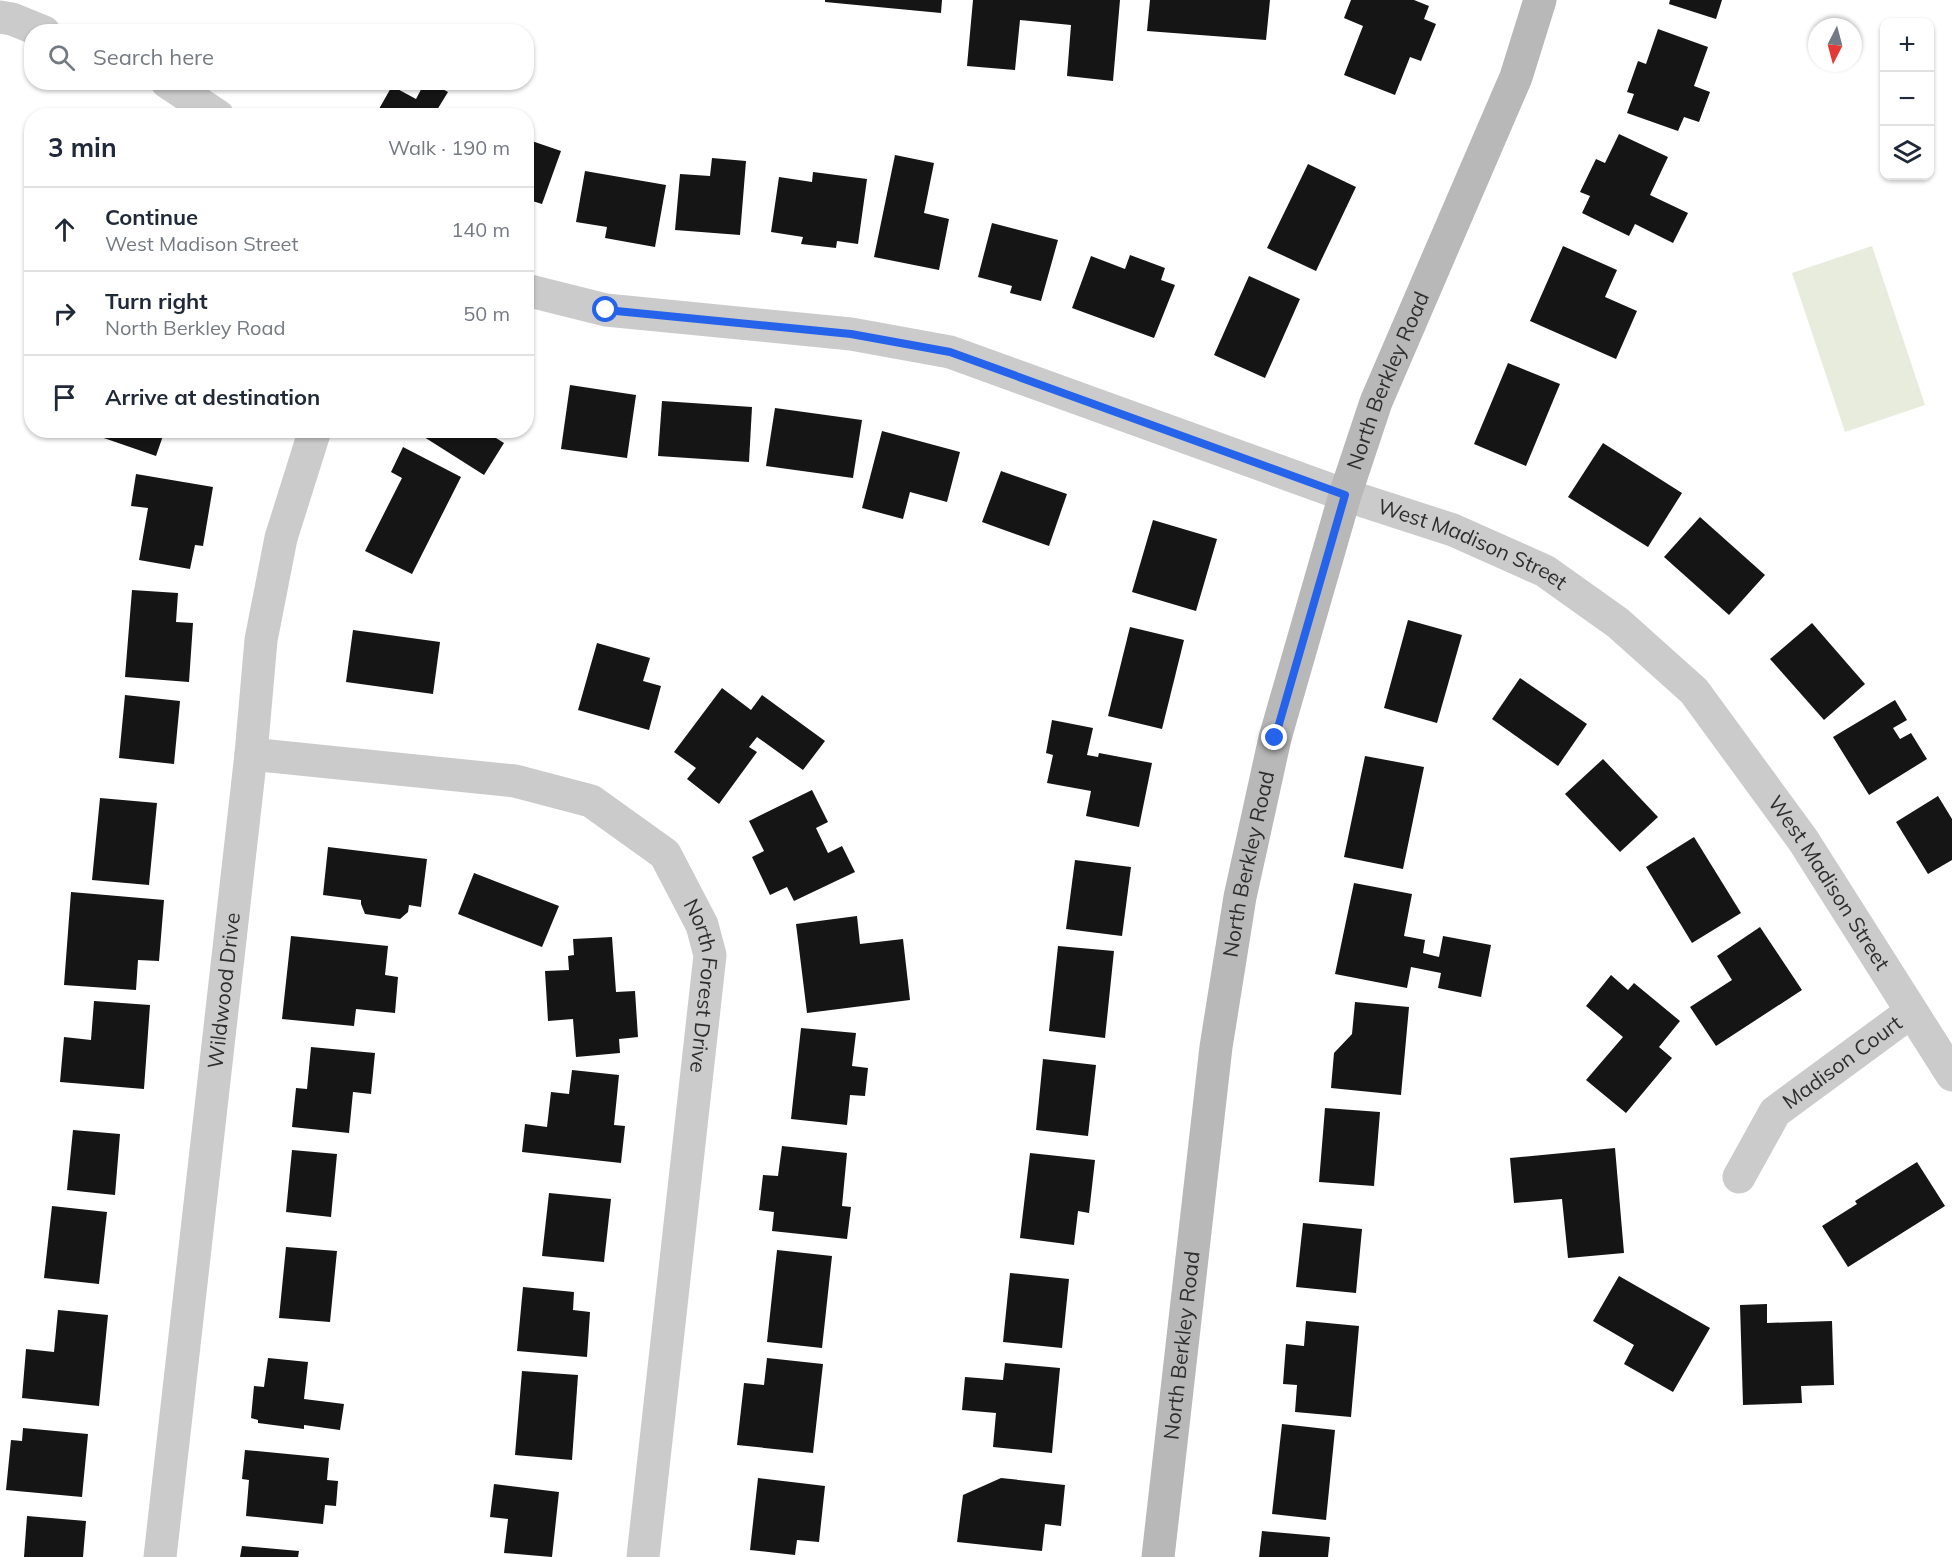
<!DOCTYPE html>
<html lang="en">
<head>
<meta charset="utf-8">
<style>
	body { margin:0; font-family:Mulish,sans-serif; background:#f6f6f7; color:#1f2937 }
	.controls { position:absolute; right:18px; top:18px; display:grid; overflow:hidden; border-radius:12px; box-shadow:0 2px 4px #0004 }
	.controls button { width:54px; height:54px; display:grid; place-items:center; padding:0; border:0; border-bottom:2px solid #e0e1e3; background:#fff; color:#1f2937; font:30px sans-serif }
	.compass { position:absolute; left:1808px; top:18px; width:54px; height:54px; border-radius:50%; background:#fff; box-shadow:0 2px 4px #0004; rotate:186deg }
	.stop { position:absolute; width:18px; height:18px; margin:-14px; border:4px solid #2563eb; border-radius:50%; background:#fff }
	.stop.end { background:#2563eb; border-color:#fff; box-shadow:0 2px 6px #0008 }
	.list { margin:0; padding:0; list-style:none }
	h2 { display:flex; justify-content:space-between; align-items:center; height:78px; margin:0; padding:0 24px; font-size:26px }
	h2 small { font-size:20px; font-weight:400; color:#747a83 }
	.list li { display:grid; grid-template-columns:39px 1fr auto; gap:18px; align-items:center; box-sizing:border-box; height:84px; padding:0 24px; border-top:2px solid #e0e1e3 }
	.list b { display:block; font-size:22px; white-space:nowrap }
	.list p { margin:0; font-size:20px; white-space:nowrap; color:#747a83 }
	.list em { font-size:20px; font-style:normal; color:#747a83 }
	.icon { flex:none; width:33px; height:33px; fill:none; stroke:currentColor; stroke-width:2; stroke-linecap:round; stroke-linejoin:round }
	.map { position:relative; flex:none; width:1952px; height:1557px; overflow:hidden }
	.search { position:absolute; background:#fff; box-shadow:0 2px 4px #0004; left:24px; top:24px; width:510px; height:66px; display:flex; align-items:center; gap:15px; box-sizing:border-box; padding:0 21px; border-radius:24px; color:#747a83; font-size:22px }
	.panel { position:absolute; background:#fff; box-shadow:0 2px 4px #0004; left:24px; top:108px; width:510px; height:330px; border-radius:24px }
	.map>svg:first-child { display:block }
	.park { fill:#e7ecdc }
	.building { fill:#151515 }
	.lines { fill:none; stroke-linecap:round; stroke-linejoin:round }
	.street { stroke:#cbcbcb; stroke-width:33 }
	.secondary { stroke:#b8b8b8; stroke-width:33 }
	.route { stroke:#2563eb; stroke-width:8 }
	.labels { text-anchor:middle; stroke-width:6; stroke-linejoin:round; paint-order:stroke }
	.street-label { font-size:21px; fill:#2e2e2e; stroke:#fff }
</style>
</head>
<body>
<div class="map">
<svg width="1952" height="1557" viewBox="0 0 1952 1557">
	<rect width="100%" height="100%" fill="#fff"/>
	<polygon class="park" points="1872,246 1925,405 1845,432 1792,273"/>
	<g class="building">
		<polygon points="825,0 942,0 941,13 825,2"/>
		<polygon points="973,0 1120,0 1113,81 1067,76 1071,25 1020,20 1015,70 967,66"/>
		<polygon points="1150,0 1270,0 1266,40 1147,31"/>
		<polygon points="1351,0 1414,0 1429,6 1424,19 1436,24 1421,61 1410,57 1395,95 1344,75 1363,26 1344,18"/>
		<polygon points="1670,0 1722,0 1716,19 1669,4"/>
		<polygon points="1658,29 1708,47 1694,86 1710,92 1699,122 1684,117 1678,131 1627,113 1634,94 1627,92 1638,61 1646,64"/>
		<polygon points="425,82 430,82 448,92 437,110 446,116 375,116 392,86 416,99"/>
		<polygon points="1619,134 1668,157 1650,195 1688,213 1673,243 1635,224 1629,236 1582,213 1590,196 1580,192 1596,159 1605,163"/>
		<polygon points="526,139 561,151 542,204 526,199"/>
		<polygon points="895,155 934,163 924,213 949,219 939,270 874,257"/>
		<polygon points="712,158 746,161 740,235 675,230 680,174 710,176"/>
		<polygon points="1308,164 1356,187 1316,271 1267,248"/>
		<polygon points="585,171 666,185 655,247 605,238 607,227 576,222"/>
		<polygon points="813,172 867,179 858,244 837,241 836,248 801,244 803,237 771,232 779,177 812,182"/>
		<polygon points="992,223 1058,240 1041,301 1010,293 1012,286 978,277"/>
		<polygon points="1563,246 1617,270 1605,297 1637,311 1616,359 1530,321"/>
		<polygon points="1130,255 1165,268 1161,280 1175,285 1154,338 1072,308 1091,256 1125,269"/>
		<polygon points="1249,276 1300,299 1265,378 1214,355"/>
		<polygon points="1508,363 1560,384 1526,466 1474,444"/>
		<polygon points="570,385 636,395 627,458 561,449"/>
		<polygon points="662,401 752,407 749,462 658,456"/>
		<polygon points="775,408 862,420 853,478 766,466"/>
		<polygon points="100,430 165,430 156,456 98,436"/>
		<polygon points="199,430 224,430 221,438"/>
		<polygon points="413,430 483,430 504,443 484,475"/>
		<polygon points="882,431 960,452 947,502 910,492 903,519 862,508"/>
		<polygon points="1603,443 1682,493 1648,547 1568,497"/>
		<polygon points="403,447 461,477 412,574 365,551 402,478 391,472"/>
		<polygon points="1001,471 1067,494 1049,546 982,522"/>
		<polygon points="136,474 213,487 203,546 195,545 190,569 139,560 148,508 131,506"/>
		<polygon points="1700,517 1765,575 1729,615 1664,557"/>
		<polygon points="1153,520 1217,539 1196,611 1132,592"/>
		<polygon points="132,590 178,593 176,622 193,623 189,682 125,677"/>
		<polygon points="1408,620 1462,635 1437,723 1384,708"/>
		<polygon points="1812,623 1865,684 1824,720 1770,659"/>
		<polygon points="1130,627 1184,640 1162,729 1108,716"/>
		<polygon points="353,630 440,642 433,694 346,682"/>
		<polygon points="597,643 650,658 643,681 661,686 649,730 578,710"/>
		<polygon points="1520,678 1587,724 1558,766 1492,719"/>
		<polygon points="722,688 751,710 762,695 825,741 803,770 757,737 749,747 757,752 719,804 687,779 696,768 674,752"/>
		<polygon points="125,695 180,701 174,764 119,758"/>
		<polygon points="1895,700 1907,720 1893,728 1900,739 1911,733 1927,759 1869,795 1833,737"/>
		<polygon points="1052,720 1093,728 1087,755 1098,757 1099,753 1152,763 1139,827 1086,816 1091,791 1047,783 1053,755 1046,753"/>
		<polygon points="1365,756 1424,767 1403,869 1344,857"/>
		<polygon points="1603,759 1658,817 1620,852 1565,794"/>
		<polygon points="812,790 828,822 816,828 828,853 842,846 855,872 794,901 787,887 770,895 752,857 764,851 749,821"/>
		<polygon points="1938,796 1952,819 1952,860 1928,874 1896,822"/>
		<polygon points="100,798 157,803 149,885 92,880"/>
		<polygon points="1694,837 1741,913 1692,943 1646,867"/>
		<polygon points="328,847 427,859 421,907 409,905 408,912 400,919 365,914 361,904 361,900 323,895"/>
		<polygon points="1075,860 1131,867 1122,936 1066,929"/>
		<polygon points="474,873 559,906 542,947 458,914"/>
		<polygon points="1354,883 1412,894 1404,936 1425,940 1423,953 1439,957 1443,936 1491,945 1481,997 1438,988 1441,973 1411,967 1407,988 1335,974"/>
		<polygon points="71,892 164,900 159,961 138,960 136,990 64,985"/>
		<polygon points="857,916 860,944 903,939 910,1000 807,1013 796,924"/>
		<polygon points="1760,927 1802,990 1716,1046 1690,1007 1732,980 1717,956"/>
		<polygon points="291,936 388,946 385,975 398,977 395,1013 356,1009 354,1026 282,1019"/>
		<polygon points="612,937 616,992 635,991 638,1037 619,1039 620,1053 576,1057 573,1019 548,1021 545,971 569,970 568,956 574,955 573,939"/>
		<polygon points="1058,946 1114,951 1105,1038 1049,1031"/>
		<polygon points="1611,975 1628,990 1634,983 1680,1021 1659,1047 1672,1058 1626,1113 1586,1080 1623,1037 1586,1006"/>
		<polygon points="94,1001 150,1005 144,1089 60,1082 64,1037 91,1040"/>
		<polygon points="1355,1002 1409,1007 1401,1095 1331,1088 1334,1053 1352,1034"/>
		<polygon points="801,1028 856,1033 852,1066 868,1068 865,1096 850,1095 847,1125 791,1119"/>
		<polygon points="311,1047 375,1053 371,1094 353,1092 349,1133 292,1127 296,1088 307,1089"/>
		<polygon points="1043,1059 1096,1065 1088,1136 1036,1130"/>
		<polygon points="572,1070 619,1075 614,1125 625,1126 621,1163 522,1152 525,1124 547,1127 551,1092 569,1094"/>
		<polygon points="1325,1108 1380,1112 1374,1186 1319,1182"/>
		<polygon points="73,1130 120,1134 115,1195 67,1190"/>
		<polygon points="782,1146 847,1153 842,1206 851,1207 847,1239 772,1231 774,1212 759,1210 763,1175 778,1176"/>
		<polygon points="1615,1148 1624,1253 1568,1258 1562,1199 1514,1203 1510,1158"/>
		<polygon points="292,1150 337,1154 331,1217 286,1212"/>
		<polygon points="1030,1153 1095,1160 1089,1213 1078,1211 1074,1245 1020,1238"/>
		<polygon points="1917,1162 1945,1206 1848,1267 1822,1226 1857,1204 1855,1201"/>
		<polygon points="549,1193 611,1199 604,1262 542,1256"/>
		<polygon points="52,1206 107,1212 99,1284 44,1278"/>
		<polygon points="1303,1223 1362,1229 1356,1293 1296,1287"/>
		<polygon points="286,1247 337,1251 330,1322 279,1318"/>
		<polygon points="777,1250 832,1256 822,1348 767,1342"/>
		<polygon points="1010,1273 1069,1279 1062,1348 1003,1342"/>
		<polygon points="1619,1276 1710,1328 1673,1392 1624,1364 1634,1345 1593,1321"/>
		<polygon points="523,1287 574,1292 573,1310 590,1312 587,1357 517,1351"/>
		<polygon points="1767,1304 1767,1323 1832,1321 1834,1385 1801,1386 1802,1403 1743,1405 1740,1305"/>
		<polygon points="58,1310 108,1315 99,1406 22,1398 26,1349 54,1352"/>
		<polygon points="1306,1321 1359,1326 1351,1417 1295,1412 1297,1385 1283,1384 1286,1344 1304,1346"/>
		<polygon points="268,1358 308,1362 304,1399 344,1404 340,1430 304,1425 304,1429 258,1423 258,1420 251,1418 254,1386 264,1387"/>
		<polygon points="767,1358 823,1364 813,1453 737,1445 744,1383 764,1385"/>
		<polygon points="1005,1363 1060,1368 1052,1453 993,1447 996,1413 962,1410 965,1377 1003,1380"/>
		<polygon points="522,1371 578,1375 572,1460 515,1455"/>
		<polygon points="1282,1424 1335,1430 1326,1520 1272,1514"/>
		<polygon points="23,1428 88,1434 82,1497 6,1490 11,1440 22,1441"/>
		<polygon points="245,1450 329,1458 327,1480 338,1481 336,1506 325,1505 323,1524 246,1516 249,1480 242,1479"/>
		<polygon points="758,1478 825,1486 819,1542 797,1540 795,1555 750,1550"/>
		<polygon points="1001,1478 1065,1485 1061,1526 1045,1524 1042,1551 957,1542 963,1495"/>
		<polygon points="494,1484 559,1492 552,1557 504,1553 508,1519 490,1517"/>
		<polygon points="27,1516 86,1521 83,1557 24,1557"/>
		<polygon points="1262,1531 1330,1537 1328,1557 1259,1557"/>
		<polygon points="242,1546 299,1551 298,1557 240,1557"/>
	</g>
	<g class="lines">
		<g class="street">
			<polyline points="0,17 12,19 44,32"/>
			<polyline points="167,82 218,116"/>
			<path id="s1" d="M526 290 606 310 851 334 950 352 1345 495 1453 530 1545 571 1618 623 1694 691 1803 840 1952 1075"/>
			<path id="s2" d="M251 754 515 781 591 801 665 854 702 925 710 955 643 1557"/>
			<path id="s3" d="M1739 1177 1775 1112 1911 1012"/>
			<path id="s4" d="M160 1557 251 754 261 640 281 538 315 430"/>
		</g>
		<path class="secondary" id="s5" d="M1158 1557 1216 1047 1240 897 1275 738 1345 495 1376 402 1516 77 1540 0"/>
	</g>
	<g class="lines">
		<polyline class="route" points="606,310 851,334 950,352 1345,495 1275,738"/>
	</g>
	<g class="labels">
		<g class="street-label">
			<text dy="7" stroke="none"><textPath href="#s5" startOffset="1203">North Berkley Road</textPath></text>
			<text dy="7" stroke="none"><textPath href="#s1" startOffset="986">West Madison Street</textPath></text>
			<text dy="7" stroke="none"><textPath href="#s5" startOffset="699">North Berkley Road</textPath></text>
			<text dy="7" stroke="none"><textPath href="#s1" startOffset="1490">West Madison Street</textPath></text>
			<text dy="7" stroke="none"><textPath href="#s2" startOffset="576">North Forest Drive</textPath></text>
			<text dy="7" stroke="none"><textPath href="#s4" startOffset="570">Wildwood Drive</textPath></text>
			<text dy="7" stroke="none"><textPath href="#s3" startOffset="158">Madison Court</textPath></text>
			<text dy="7" stroke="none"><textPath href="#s5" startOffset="213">North Berkley Road</textPath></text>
		</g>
	</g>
</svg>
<div class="controls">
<button>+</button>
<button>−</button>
<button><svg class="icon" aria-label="layers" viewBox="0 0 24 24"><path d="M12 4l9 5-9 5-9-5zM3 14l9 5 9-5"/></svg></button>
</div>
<svg class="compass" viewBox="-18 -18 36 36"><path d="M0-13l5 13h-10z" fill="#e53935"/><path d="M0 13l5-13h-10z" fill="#747a83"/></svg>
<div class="stop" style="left:606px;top:310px"></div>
<div class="stop end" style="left:1275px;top:738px"></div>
<div class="search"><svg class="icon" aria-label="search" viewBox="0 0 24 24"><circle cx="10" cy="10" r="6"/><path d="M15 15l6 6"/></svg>Search here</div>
<section class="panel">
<h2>3 min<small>Walk · 190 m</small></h2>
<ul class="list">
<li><svg class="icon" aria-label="ahead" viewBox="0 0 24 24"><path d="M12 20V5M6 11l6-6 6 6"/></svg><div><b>Continue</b><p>West Madison Street</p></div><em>140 m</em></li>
<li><svg class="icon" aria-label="right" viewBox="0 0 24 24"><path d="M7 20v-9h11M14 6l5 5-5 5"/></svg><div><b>Turn right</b><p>North Berkley Road</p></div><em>50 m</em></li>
<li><svg class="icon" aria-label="arrive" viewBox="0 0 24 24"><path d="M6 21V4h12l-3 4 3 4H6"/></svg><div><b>Arrive at destination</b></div></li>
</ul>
</section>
</div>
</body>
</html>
